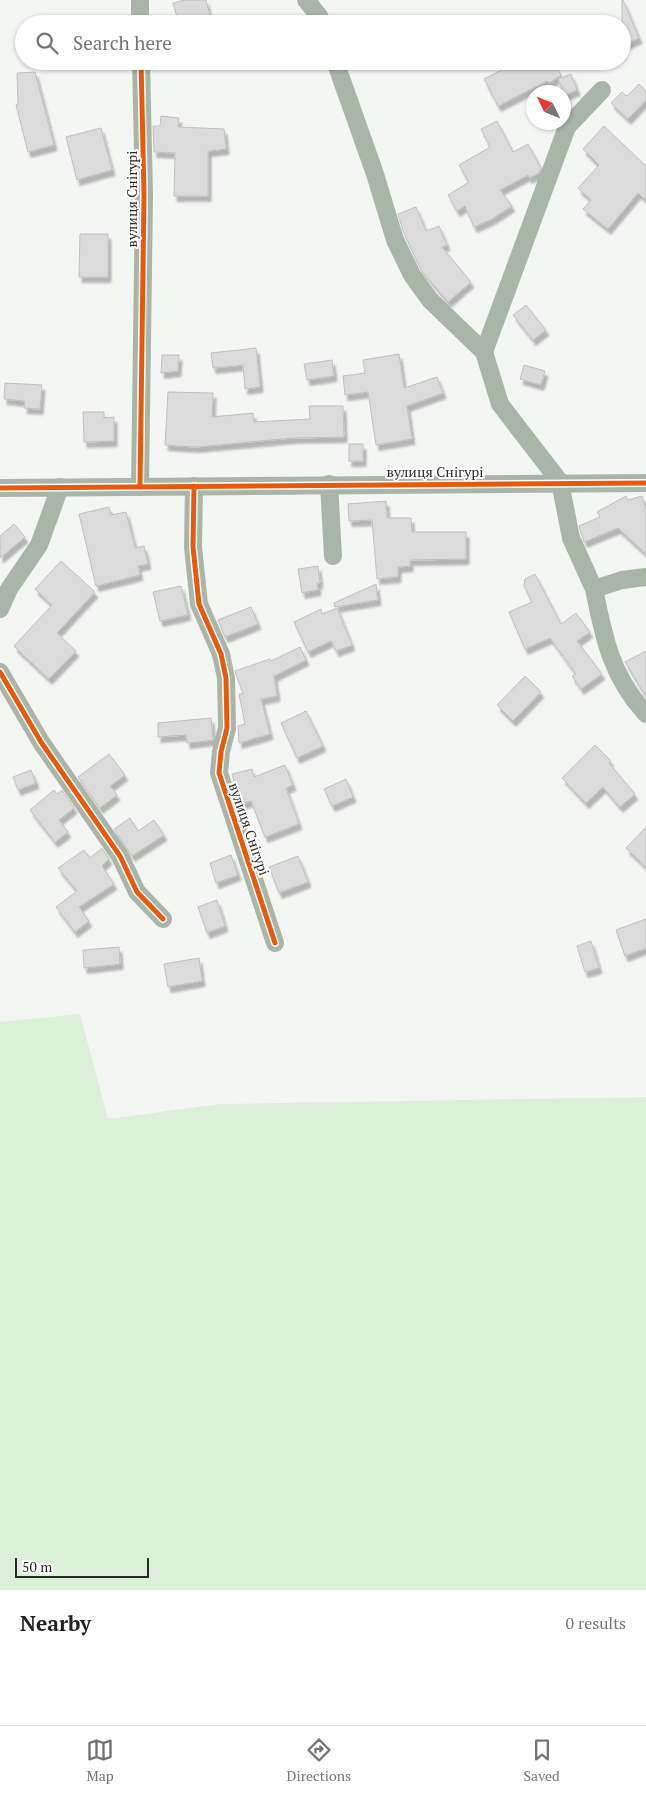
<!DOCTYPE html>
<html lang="en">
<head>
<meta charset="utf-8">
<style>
	body { margin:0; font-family:"PT Serif",serif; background:#f2f2f2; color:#202124 }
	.compass { position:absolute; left:526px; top:85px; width:45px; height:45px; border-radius:50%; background:#fff; box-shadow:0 1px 4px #0004; rotate:313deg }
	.scale { position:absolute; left:15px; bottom:12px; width:134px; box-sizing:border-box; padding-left:5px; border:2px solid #292a29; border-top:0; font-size:14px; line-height:18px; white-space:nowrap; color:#292a29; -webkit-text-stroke:4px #fff; paint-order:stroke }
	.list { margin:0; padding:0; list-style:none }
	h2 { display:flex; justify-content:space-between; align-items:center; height:65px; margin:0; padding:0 20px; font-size:21px }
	h2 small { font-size:16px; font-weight:400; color:#757577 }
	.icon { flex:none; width:28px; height:28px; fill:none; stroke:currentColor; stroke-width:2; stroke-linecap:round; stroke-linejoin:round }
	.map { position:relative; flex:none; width:646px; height:1590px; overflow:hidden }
	.search { position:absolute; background:#fff; box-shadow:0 1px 4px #0004; left:15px; right:15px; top:15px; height:55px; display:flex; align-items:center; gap:12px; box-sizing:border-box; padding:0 18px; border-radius:28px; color:#757577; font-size:19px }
	.sheet { height:135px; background:#fff }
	nav { display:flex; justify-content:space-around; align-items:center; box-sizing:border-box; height:70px; border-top:1px solid #e0e0e0; background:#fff; font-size:14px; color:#757577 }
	nav a { display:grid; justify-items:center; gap:2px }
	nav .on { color:#707170 }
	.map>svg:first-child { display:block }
	.green { fill:#dcefd9 }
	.building { fill:#dcdbdb; stroke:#c0c0bf; filter:url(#shadow) }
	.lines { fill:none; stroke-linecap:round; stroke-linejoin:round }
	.minor { stroke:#aab5a9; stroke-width:18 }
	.cycleway-casing { stroke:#fff; stroke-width:8 }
	.cycleway { stroke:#e8590c; stroke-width:5 }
	.labels { text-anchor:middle; stroke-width:4; stroke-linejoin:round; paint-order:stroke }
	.street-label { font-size:14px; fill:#292a29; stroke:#fff }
</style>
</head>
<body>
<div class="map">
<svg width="646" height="1590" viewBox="0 0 646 1590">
	<defs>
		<filter id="shadow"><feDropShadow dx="3" dy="5.5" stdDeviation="1" flood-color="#0004"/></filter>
	</defs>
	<rect width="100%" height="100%" fill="#f4f6f4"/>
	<polygon class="green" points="80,1014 108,1119 220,1104 646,1097 646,1590 0,1590 0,1022"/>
	<g class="building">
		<polygon points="185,0 206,0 212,24 179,24 173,3"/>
		<polygon points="623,0 639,38 622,46 622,0"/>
		<polygon points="519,61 552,61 561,75 549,83 547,81 498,106 484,79"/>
		<polygon points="35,72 54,145 28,152 16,105 18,104 17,73"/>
		<polygon points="571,74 577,90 565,95 558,79"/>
		<polygon points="639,84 646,91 646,100 628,119 611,103 622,92 627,96"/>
		<polygon points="161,116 179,118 178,127 224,129 226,149 208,151 208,196 174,196 175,153 154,152 153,126 160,126"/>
		<polygon points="497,121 513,152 528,144 541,168 539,173 529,178 528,175 500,190 512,206 492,219 474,227 465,206 457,211 448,195 469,182 459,165 490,147 481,129"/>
		<polygon points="604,126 646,166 646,200 638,193 608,229 583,209 591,200 578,188 599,165 583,149"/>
		<polygon points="101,128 112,170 77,180 66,137"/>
		<polygon points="416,207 426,231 439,226 447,245 442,247 471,282 448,302 421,270 403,231 398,214"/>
		<polygon points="80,234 108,234 108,277 79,277"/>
		<polygon points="526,305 546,330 533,340 513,315"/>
		<polygon points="256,348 260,387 245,389 243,365 213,368 211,353"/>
		<polygon points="399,354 404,388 437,377 443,393 407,406 412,439 376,445 368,392 345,395 343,376 365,373 363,360"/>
		<polygon points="162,355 179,355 178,371 161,373"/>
		<polygon points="332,360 334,376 307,380 304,364"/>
		<polygon points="524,365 545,371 541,385 520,379"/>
		<polygon points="5,383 42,385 40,409 24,408 25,401 4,399"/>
		<polygon points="168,392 213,393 212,417 253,413 254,422 310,419 309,406 343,406 344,437 292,438 196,447 165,445"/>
		<polygon points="83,412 104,412 104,418 114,417 114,441 84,442"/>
		<rect x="349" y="444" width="14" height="17"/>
		<polygon points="626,496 628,500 642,496 646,510 646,554 618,528 584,542 579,526 600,517 597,512"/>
		<polygon points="386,501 387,518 411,518 412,532 466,532 466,559 410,560 410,566 398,567 398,577 377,579 372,520 349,521 348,504"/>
		<polygon points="109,507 111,515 126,512 135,548 144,546 148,564 138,566 140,575 96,586 79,514"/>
		<polygon points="14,524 25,537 0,558 0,536"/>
		<polygon points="61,561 95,592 57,633 76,651 49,679 14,646 52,605 35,589"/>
		<polygon points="318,566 320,583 317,583 318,590 302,593 298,569"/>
		<polygon points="535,574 561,624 576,613 590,632 577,641 602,674 581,689 572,676 576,674 550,638 525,649 509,612 532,602 524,586 525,579"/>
		<polygon points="376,584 378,600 335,607 334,603"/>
		<polygon points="181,586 188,615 160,621 153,592"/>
		<polygon points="251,607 258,624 225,637 218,620"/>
		<polygon points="337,608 352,645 336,651 331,641 308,652 294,622 321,609 322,614"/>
		<polygon points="300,647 306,660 274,676 277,696 261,699 270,734 239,743 238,726 245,724 239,694 243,694 235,671 270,659 271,661"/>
		<polygon points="646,651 646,697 625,662"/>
		<polygon points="525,676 541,692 513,721 497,705"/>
		<polygon points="306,711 323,746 297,758 281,723"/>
		<polygon points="211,718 213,740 187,743 186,735 158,737 158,723"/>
		<polygon points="595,745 611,761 609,763 635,794 620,807 603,787 586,803 562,778"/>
		<polygon points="109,754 125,775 110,786 117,795 100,808 78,777"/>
		<polygon points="285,765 293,785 286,788 299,824 265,837 251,801 240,804 232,774 252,769 254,777"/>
		<polygon points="31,770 36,783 18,790 13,777"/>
		<polygon points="346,779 353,797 332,806 324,789"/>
		<polygon points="54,790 57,794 62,790 74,808 59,820 68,832 55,842 30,810"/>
		<polygon points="130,818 138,831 154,820 164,835 132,856 114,829"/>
		<polygon points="646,827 646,867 626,848"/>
		<polygon points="102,848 109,859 102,866 114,884 79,907 89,921 75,932 56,907 77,891 58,868 84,850 90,858"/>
		<polygon points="231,855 238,875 216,883 210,863"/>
		<polygon points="298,856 308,882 279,893 269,867"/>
		<polygon points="217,900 225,926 207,933 198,907"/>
		<polygon points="646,919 646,948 625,956 616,930"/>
		<polygon points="591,941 599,968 585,972 577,946"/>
		<polygon points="119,947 120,964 84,968 83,950"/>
		<polygon points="199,958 202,981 168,987 164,964"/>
	</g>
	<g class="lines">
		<g class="minor">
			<polyline points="306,0 319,16 322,24"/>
			<polyline points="140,24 140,0"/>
			<polyline points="335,61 375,174 395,240 412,275 430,300 484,352 500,404 560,482 571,538 594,589 622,580 646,577"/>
			<polyline points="484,352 567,127 602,90"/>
			<polyline points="329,484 333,556"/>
			<polyline points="194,486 193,547 199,604 221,654 226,678 227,728 221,752 219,773 275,943"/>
			<polyline points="140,487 144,195 141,61"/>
			<polyline points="0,488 646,483"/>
			<path d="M594 589C604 638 611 676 646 714"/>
			<polyline points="0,609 9,589 39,545 60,487"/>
			<polyline points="0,672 41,742 120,856 137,892 163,919"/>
		</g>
		<g class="cycleway-casing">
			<g id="cycleway">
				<polyline points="194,486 193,547 199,604 221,654 226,678 227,728 221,752 219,773 275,943"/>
				<polyline points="140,487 144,195 141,61"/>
				<polyline points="0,488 646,483"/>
				<polyline points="0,672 41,742 120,856 137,892 163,919"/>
			</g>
		</g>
		<use href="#cycleway" class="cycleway"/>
	</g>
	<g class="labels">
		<g class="street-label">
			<text transform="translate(132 199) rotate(-90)" y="5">вулиця Снігурі</text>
			<text x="435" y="477">вулиця Снігурі</text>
			<text transform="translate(249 829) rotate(71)" y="5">вулиця Снігурі</text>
		</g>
	</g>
</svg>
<svg class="compass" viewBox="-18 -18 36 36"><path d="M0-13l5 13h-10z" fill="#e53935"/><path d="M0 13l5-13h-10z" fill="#757577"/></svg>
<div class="scale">50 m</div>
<div class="search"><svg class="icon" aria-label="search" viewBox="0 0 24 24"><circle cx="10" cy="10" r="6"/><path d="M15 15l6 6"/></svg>Search here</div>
</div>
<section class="sheet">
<h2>Nearby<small>0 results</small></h2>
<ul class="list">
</ul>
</section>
<nav>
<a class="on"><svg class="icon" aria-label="map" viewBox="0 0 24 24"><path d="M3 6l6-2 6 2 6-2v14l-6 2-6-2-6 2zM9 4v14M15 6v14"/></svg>Map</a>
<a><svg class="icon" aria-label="directions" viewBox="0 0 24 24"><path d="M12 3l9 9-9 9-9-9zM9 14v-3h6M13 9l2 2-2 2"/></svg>Directions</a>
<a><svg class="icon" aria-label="saved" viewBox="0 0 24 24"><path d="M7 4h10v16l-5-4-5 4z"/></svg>Saved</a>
</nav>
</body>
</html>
